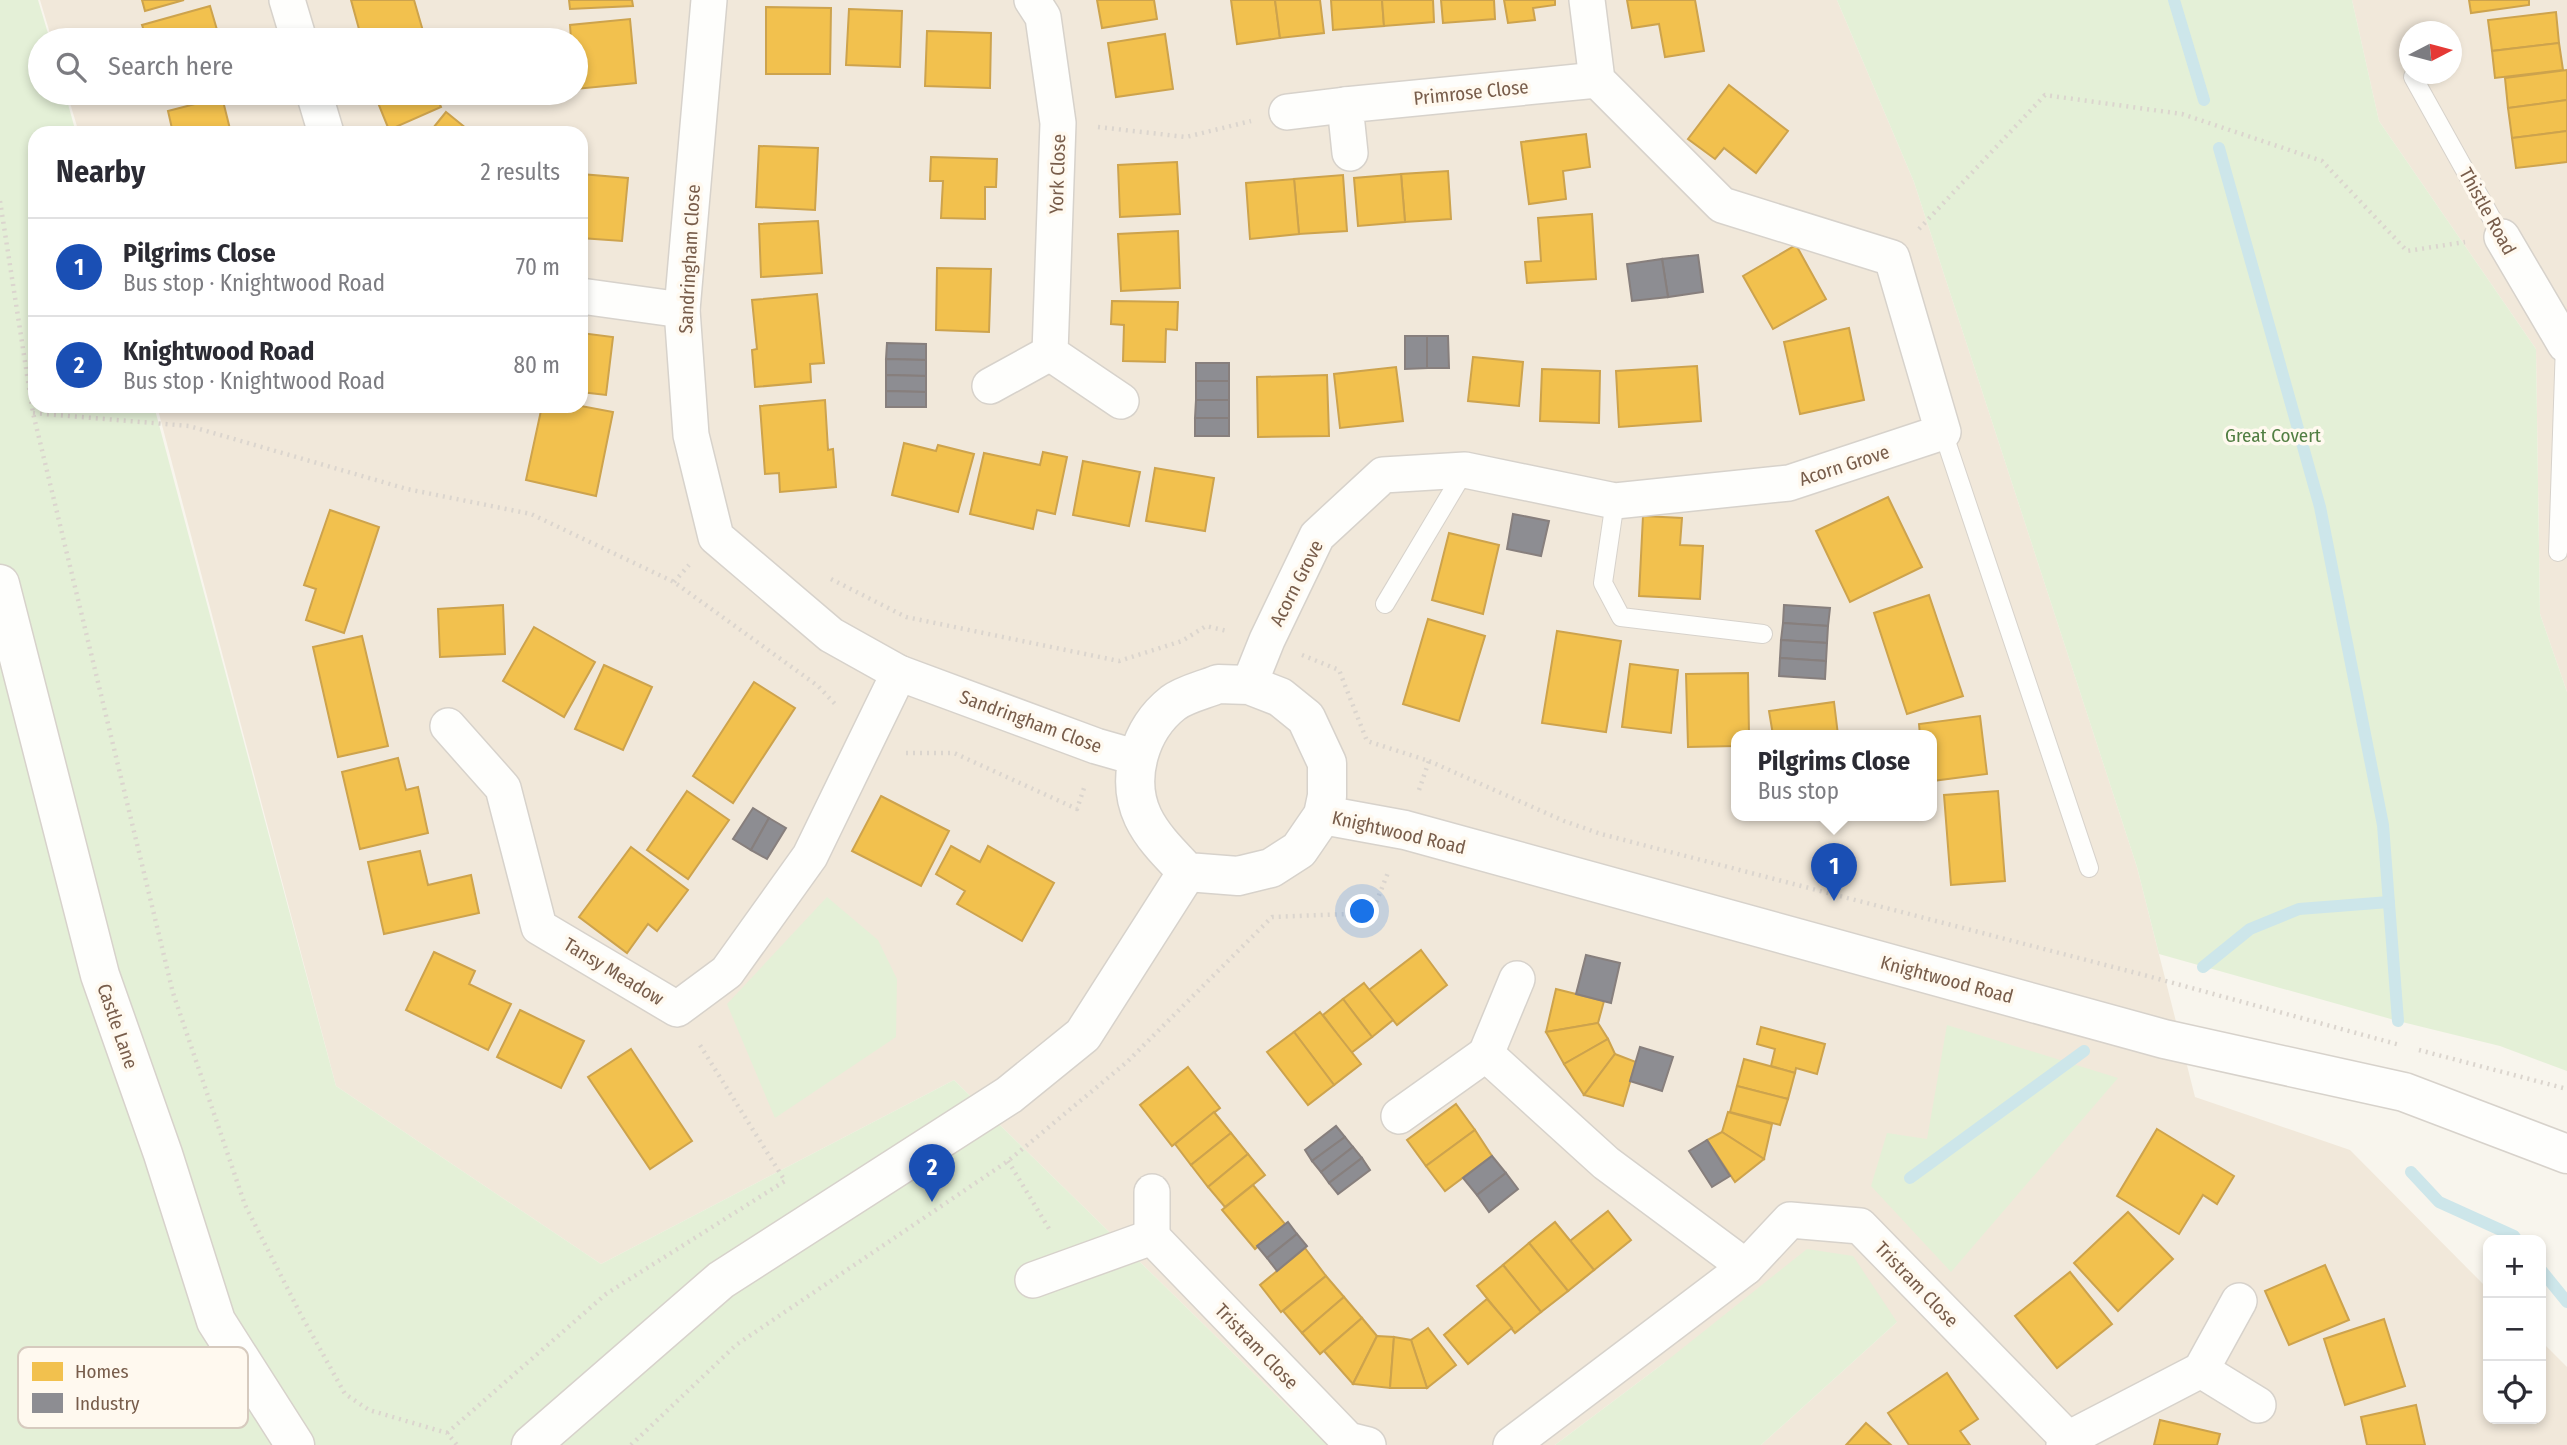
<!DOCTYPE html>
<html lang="en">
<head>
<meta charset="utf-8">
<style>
	body { margin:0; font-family:"Fira Sans Condensed",sans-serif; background:#f2f2f3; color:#2b2b33 }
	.controls { position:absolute; right:21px; bottom:21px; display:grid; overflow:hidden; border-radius:14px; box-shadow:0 4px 10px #0003 }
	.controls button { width:63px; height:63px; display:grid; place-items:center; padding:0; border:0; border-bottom:2px solid #e1e1e2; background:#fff; color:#2b2b33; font:35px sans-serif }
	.compass { position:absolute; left:2399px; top:21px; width:63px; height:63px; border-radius:50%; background:#fff; box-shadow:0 4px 10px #0003; rotate:84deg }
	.you { position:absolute; left:1363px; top:912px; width:24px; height:24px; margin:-18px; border:5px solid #fff; border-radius:50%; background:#1a73e8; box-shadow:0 0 0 10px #1a73e833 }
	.badge { display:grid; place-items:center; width:46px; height:46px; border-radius:50%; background:#625957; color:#fff; font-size:23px; font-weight:700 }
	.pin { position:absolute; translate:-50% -58px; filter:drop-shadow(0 2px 4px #0008) }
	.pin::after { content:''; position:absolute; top:37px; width:24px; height:21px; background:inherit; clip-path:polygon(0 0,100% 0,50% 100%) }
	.popup { position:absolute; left:1731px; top:730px; width:206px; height:91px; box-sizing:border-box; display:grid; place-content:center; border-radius:14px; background:#fff; filter:drop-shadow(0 2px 5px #0005); font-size:23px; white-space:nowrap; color:#7c7c81 }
	.popup b { font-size:26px; color:#2b2b33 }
	.popup::after { content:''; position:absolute; left:50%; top:100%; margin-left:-14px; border:14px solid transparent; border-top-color:#fff }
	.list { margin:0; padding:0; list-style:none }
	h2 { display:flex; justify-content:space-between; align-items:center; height:91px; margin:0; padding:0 28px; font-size:30px }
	h2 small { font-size:23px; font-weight:400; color:#7c7c81 }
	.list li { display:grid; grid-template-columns:46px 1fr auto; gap:21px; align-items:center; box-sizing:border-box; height:98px; padding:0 28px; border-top:2px solid #e1e1e2 }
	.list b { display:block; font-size:26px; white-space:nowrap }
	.list p { margin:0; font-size:23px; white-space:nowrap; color:#7c7c81 }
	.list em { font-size:23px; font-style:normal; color:#7c7c81 }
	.icon { flex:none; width:38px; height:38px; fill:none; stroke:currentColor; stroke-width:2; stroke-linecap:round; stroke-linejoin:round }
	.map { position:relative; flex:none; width:2567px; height:1445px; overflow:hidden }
	.search { position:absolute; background:#fff; box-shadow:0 4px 10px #0003; left:28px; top:28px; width:560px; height:77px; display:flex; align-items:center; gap:18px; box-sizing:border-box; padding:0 24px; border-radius:38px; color:#7c7c81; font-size:26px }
	.panel { position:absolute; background:#fff; box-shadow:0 4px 10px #0003; left:28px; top:126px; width:560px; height:287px; border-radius:21px }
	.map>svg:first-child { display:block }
	.residential { fill:#f1e8da; fill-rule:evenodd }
	.green { fill:#e4f0d7 }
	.homes { fill:#f2c14e; stroke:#cda34d; stroke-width:2 }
	.industry { fill:#8d8d92; stroke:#877f7d; stroke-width:2 }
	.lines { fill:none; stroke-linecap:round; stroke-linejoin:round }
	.stream { stroke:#cde6ea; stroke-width:12 }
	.service-casing { stroke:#d7d2cb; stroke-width:20 }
	.minor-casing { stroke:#d7d2cb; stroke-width:38 }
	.tertiary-casing { stroke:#d7d2cb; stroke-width:41 }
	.path { stroke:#dbd5ce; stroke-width:4.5; stroke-dasharray:2 5; stroke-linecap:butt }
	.service { stroke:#fefefc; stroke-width:18 }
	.minor { stroke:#fefefc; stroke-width:35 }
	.tertiary { stroke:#fefefc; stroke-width:38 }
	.labels { text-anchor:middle; stroke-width:7; stroke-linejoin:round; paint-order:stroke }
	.street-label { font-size:19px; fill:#785d4b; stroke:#fff9ef }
	.park-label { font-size:19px; fill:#517e42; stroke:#fff9ef }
	.key { fill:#fff9ef; stroke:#d6cabe; stroke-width:2 }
	.key-label { font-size:19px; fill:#785d4b }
</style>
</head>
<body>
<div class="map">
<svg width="2567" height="1445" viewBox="0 0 2567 1445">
	<rect width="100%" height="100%" fill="#f8f5ed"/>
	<g class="residential">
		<path d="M40 0H1837L1914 182 2137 867 2195 1097 2350 1150 2488 1289V1419H2541V1341L2567 1367V1445H1761L1897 1322 1664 1363 1555 1445H1327L954 1080 601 1264 336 1086 157 406H581V133H79L67 93H576V40H52ZM1736 735H1932V815H1736Z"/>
		<path d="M2352 0H2567V692L2540 614 2536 349 2379 121ZM2410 32H2452V74H2410Z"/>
	</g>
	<g class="green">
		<polygon points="0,0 38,0 50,40 40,40 40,93 65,93 76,133 35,133 35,406 154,406 336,1086 601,1264 954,1080 1327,1445 0,1445"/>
		<polygon points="1837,0 2352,0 2379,121 2536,349 2540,614 2567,692 2567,1071 2500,1046 2398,1021 2159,954 2137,867 1914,182"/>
		<polygon points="827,897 878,940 897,979 896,1037 775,1118 727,1004"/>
		<polygon points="1947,1025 2118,1078 1951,1272 1871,1186 1887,1133 1927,1139"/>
		<polygon points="1807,1249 1853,1256 1897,1322 1761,1445 1555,1445 1664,1363"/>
	</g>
	<g class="homes">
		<polygon points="142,0 184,0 145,11"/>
		<polygon points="351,0 414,0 423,31 391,40 362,40"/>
		<polygon points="569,0 632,0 633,6 570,9"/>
		<polygon points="1097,0 1154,0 1157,19 1102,28"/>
		<polygon points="1231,0 1275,0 1280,38 1237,44"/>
		<polygon points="1275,0 1320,0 1324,33 1280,38"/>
		<polygon points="1331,0 1382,0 1384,26 1333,30"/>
		<polygon points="1382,0 1433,0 1434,22 1384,26"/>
		<polygon points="1441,0 1494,0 1495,19 1443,23"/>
		<polygon points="1504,0 1555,0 1555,5 1533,8 1535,20 1508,23"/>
		<polygon points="1627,0 1695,0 1704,51 1665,57 1659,24 1632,28"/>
		<polygon points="2469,0 2529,0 2529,5 2471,13"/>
		<polygon points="210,6 220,40 147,40 142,25"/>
		<polygon points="766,7 831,8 830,74 766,74"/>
		<polygon points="849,9 902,11 900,67 846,65"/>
		<polygon points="2556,12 2559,43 2492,51 2488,20"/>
		<polygon points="630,19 636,83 576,89 576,40 571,40 570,25"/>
		<polygon points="927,31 991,33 990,88 925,86"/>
		<polygon points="1165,34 1173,89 1116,97 1108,43"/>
		<polygon points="2559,43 2563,70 2495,78 2492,51"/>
		<polygon points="2567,70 2567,100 2508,108 2505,78"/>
		<polygon points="1729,85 1788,131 1756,173 1724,148 1715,159 1688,139"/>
		<polygon points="162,93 196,93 164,102"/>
		<polygon points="374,93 435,93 441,107 389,130"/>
		<polygon points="222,97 231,133 173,133 168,111"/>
		<polygon points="2567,100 2567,131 2512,138 2508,108"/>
		<polygon points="446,112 472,133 429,133"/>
		<polygon points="2567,131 2567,162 2516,168 2512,138"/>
		<polygon points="1586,134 1590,167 1563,171 1566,199 1529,204 1521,142"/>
		<polygon points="759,146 818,148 815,210 756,207"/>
		<polygon points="931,157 997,159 996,187 985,187 985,219 941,218 943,181 930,181"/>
		<polygon points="1177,162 1180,214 1120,217 1118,165"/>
		<polygon points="1448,171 1451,219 1405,222 1401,174"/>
		<polygon points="581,174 628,178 622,241 581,238"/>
		<polygon points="1401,174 1405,222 1358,226 1354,178"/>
		<polygon points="1343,175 1347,231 1299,234 1294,179"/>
		<polygon points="1294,179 1299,234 1250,239 1246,183"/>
		<polygon points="1592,214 1596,279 1527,283 1525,262 1541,261 1538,218"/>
		<polygon points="818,221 822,273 761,277 759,224"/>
		<polygon points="1178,231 1180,288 1121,291 1118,234"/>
		<polygon points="1796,245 1826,299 1773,329 1743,276"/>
		<polygon points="937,268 991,269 989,332 936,330"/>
		<polygon points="817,294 824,363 810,364 811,382 755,387 752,350 757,349 752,300"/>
		<polygon points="1112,301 1178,302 1177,330 1166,329 1165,362 1123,361 1124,325 1111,324"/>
		<polygon points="1849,328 1864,400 1800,414 1784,342"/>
		<polygon points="581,333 613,337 606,395 581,392"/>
		<polygon points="1473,357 1523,362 1519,406 1468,401"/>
		<polygon points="1697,366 1701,421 1619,427 1616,371"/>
		<polygon points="1396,367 1403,421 1340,428 1334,374"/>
		<polygon points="1542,369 1600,371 1599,423 1540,421"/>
		<polygon points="1327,375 1329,436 1258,437 1257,377"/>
		<polygon points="825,400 828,450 833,449 836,487 780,492 779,473 765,474 760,406"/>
		<polygon points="542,406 581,406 613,412 596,496 526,480"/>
		<polygon points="904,443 936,451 938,445 974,454 958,512 892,495"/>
		<polygon points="1043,452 1067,457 1055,514 1037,510 1033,529 970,514 984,453 1040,465"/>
		<polygon points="1083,461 1140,472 1129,526 1073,515"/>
		<polygon points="1155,468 1214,478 1205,531 1146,521"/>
		<polygon points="1888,497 1922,567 1850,602 1816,531"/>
		<polygon points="330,510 379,527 344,633 306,620 316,589 304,585"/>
		<polygon points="1643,516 1682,518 1680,545 1703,546 1700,599 1639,596"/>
		<polygon points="1449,533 1499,545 1483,614 1432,600"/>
		<polygon points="1929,595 1963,696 1907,714 1874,613"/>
		<polygon points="503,605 505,654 440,657 438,609"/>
		<polygon points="1428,619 1485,636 1459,721 1403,704"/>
		<polygon points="534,627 595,662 564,717 503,681"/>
		<polygon points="1557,631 1621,641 1606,732 1542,723"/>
		<polygon points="362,636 388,746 338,757 313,647"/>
		<polygon points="1630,664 1678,670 1671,733 1622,727"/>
		<polygon points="604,665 652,687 623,750 575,729"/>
		<polygon points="1748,673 1749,735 1736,735 1736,746 1688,747 1686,674"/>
		<polygon points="754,682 795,708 733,803 693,776"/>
		<polygon points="1834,702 1838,735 1773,735 1769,711"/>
		<polygon points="1980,716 1987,774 1932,781 1932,735 1920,735 1919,724"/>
		<polygon points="398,758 406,790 418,787 428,833 360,849 342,772"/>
		<polygon points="687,791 729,820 688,879 647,850"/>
		<polygon points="1998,791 2005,881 1951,885 1944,795"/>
		<polygon points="881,796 949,831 921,886 852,851"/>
		<polygon points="951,846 980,862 988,846 1054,883 1022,941 957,904 965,891 936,874"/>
		<polygon points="631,847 688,890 657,931 648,924 627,953 579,917"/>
		<polygon points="420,851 428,885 471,875 479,913 384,934 368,862"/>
		<polygon points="1421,950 1447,985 1397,1025 1369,990"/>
		<polygon points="434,952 475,971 469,984 511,1004 488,1050 406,1010"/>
		<polygon points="1364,983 1393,1020 1372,1037 1343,999"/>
		<polygon points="1556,989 1604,1001 1598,1023 1546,1032"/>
		<polygon points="1343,999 1372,1037 1351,1053 1323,1015"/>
		<polygon points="520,1010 584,1041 561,1088 497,1057"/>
		<polygon points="1320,1012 1361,1064 1334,1085 1294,1032"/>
		<polygon points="1598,1023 1608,1039 1564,1064 1546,1032"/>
		<polygon points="1761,1027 1825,1044 1817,1074 1796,1068 1795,1073 1771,1066 1775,1049 1757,1044"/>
		<polygon points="1294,1032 1334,1085 1308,1105 1267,1052"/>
		<polygon points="1608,1039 1615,1054 1584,1095 1564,1064"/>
		<polygon points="631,1049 692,1141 650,1169 588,1077"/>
		<polygon points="1615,1054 1636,1062 1623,1106 1584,1095"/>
		<polygon points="1744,1059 1795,1073 1788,1099 1737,1086"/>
		<polygon points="1188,1067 1220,1108 1172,1146 1140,1105"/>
		<polygon points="1737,1086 1788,1099 1780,1125 1730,1112"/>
		<polygon points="1456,1104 1475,1130 1426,1166 1407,1140"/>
		<polygon points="1214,1112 1231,1133 1191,1165 1175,1144"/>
		<polygon points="1728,1112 1772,1124 1764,1159 1722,1132"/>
		<polygon points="2157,1129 2234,1176 2217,1204 2203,1195 2179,1234 2117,1196"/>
		<polygon points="1475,1130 1492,1156 1445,1191 1426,1166"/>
		<polygon points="1722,1132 1764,1159 1735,1182 1707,1140"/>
		<polygon points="1231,1133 1248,1154 1208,1187 1191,1165"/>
		<polygon points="1248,1154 1265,1175 1225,1207 1208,1187"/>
		<polygon points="1253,1185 1285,1224 1255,1249 1222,1210"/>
		<polygon points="1608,1211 1631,1240 1594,1270 1570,1241"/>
		<polygon points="2128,1212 2173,1259 2118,1311 2074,1263"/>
		<polygon points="1555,1222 1594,1270 1568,1291 1529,1243"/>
		<polygon points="1529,1243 1568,1291 1541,1312 1503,1265"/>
		<polygon points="1305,1248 1326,1276 1281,1312 1260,1285"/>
		<polygon points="1503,1265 1541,1312 1515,1333 1477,1286"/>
		<polygon points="2325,1265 2349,1320 2289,1345 2265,1291"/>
		<polygon points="2070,1272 2112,1324 2057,1368 2015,1316"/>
		<polygon points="1326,1276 1344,1297 1302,1333 1283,1311"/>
		<polygon points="1344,1297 1362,1318 1320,1354 1302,1333"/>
		<polygon points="1487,1299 1512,1328 1468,1364 1444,1335"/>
		<polygon points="1362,1318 1377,1336 1353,1384 1324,1351"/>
		<polygon points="2384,1319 2405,1386 2345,1405 2324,1339"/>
		<polygon points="1428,1328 1456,1365 1427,1388 1411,1340"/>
		<polygon points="1377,1336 1394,1337 1390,1388 1353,1384"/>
		<polygon points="1394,1337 1411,1340 1427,1388 1390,1388"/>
		<polygon points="1947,1373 1978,1419 1960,1431 1970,1445 1909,1445 1888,1413"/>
		<polygon points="2416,1405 2425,1445 2367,1445 2361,1417"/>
		<polygon points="2160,1420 2220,1434 2217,1445 2154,1445"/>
		<polygon points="1866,1423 1891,1445 1846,1445"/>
	</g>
	<g class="industry">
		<polygon points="1698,255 1703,292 1668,297 1662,259"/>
		<polygon points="1662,259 1668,297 1632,301 1627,264"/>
		<polygon points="1405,336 1427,336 1427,368 1405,369"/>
		<polygon points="1427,336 1448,336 1449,368 1427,368"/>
		<polygon points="887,343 926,344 926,360 886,359"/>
		<polygon points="886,359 926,360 926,376 886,375"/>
		<rect x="1196" y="363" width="33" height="18"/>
		<polygon points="886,375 926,376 926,392 886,391"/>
		<rect x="1196" y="381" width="33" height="19"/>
		<polygon points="886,391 926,392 926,407 886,407"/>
		<polygon points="1196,400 1229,400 1229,418 1195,418"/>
		<rect x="1195" y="418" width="34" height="18"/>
		<polygon points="1513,514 1549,521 1541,556 1507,549"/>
		<polygon points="1784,605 1830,608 1828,626 1783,623"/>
		<polygon points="1783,623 1828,626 1827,643 1781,640"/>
		<polygon points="1781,640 1827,643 1826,661 1780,658"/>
		<polygon points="1780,658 1826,661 1825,679 1779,676"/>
		<polygon points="753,808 769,818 751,850 733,839"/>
		<polygon points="769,818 786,828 767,859 751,850"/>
		<polygon points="1586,955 1620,963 1611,1003 1576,994"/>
		<polygon points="1640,1047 1673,1057 1662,1091 1630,1081"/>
		<polygon points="1336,1126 1345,1137 1312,1161 1305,1150"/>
		<polygon points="1345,1137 1353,1147 1321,1172 1312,1161"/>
		<polygon points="1707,1140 1730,1176 1712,1187 1689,1151"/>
		<polygon points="1353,1147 1362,1158 1329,1183 1321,1172"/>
		<polygon points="1492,1156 1506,1173 1477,1195 1463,1178"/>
		<polygon points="1362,1158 1370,1170 1338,1194 1329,1183"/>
		<polygon points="1506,1173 1518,1189 1489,1212 1477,1195"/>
		<polygon points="1288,1222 1297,1234 1267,1258 1257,1246"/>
		<polygon points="1297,1234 1307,1246 1277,1271 1267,1258"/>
	</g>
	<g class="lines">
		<g class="stream">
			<polyline points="2174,0 2204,100"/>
			<polyline points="2219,148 2320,507 2383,825 2398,1021"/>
			<polyline points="2203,967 2250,929 2299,909 2389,902"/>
			<polyline points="2411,1172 2439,1202 2514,1236 2517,1240"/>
			<polyline points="1910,1178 2084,1051"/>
			<polyline points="2541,1270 2567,1302"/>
		</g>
		<g class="service-casing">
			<g id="service">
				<polyline points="2413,77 2502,237"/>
				<polyline points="1943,432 2089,868"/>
				<polyline points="1615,501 1603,583 1621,617 1763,634"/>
				<polyline points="2558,552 2565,344"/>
				<polyline points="1385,604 1465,470"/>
			</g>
		</g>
		<g class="minor-casing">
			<g id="minor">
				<polyline points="287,0 299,40"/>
				<polyline points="709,0 682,310 691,435 716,537 831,635 899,673 1096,746 1138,758"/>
				<polyline points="1032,0 1043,17 1058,123 1050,353 1121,401"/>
				<polyline points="314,93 326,133"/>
				<polyline points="1287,112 1345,105"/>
				<polyline points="1350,153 1345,105 1597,80"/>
				<polyline points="2502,237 2565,344 2567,344"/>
				<polyline points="581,296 682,310"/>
				<polyline points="990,386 1050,353"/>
				<polyline points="1249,685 1267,640 1317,536 1383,475 1465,470 1615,501 1789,483 1943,432 1892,258 1722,205 1597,80 1587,0"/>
				<polyline points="448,726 503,788 539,927 677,1009 727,972 810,856 899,673"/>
				<polyline points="1486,1054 1517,979"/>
				<polyline points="1399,1116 1486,1054 1606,1163 1746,1267 1790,1220 1860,1226 2068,1439"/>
				<polyline points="1152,1192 1152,1237"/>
				<polyline points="1033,1280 1152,1237 1348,1440 1368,1445"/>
				<polyline points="2201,1370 2258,1405"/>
				<polyline points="1511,1445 1746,1267"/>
				<polyline points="2064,1445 2068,1439 2201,1370 2239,1301"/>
			</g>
		</g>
		<g class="tertiary-casing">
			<g id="tertiary">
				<polyline points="0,584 100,975 163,1154 216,1321 295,1445"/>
				<path d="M1218 684 1249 685 1280 697 1306 718 1327 763V796L1323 815 1299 850 1271 868 1238 876 1187 872C1171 855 1153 838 1143 817 1125 778 1140 729 1173 703 1185 694 1204 690 1218 684Z"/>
				<polyline points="1323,815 1405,830 2164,1039 2404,1092 2567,1154"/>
				<polyline points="531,1445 721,1280 1009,1095 1083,1035 1187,872"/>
			</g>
		</g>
		<g class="path">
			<polyline points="1098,127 1186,137 1251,121"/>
			<polyline points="0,201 33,413 173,993 245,1205 300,1313 345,1394 369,1410 447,1433 457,1445"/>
			<polyline points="1919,229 2045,95 2182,114 2322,161 2407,251 2465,242"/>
			<polyline points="33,413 189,426 407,489 531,514 674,582 818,686 837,706"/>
			<polyline points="831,579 906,617 1119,661 1182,641 1206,626 1227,631"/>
			<polyline points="674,582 689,565"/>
			<polyline points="1302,655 1339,670 1367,741 1429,761 1419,790"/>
			<polyline points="906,753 954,753 1077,809 1085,785"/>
			<polyline points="1429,761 1564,821 1601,834 2144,975 2400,1045"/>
			<polyline points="2419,1050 2567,1089"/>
			<polyline points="1008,1161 1051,1232"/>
			<polyline points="447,1433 606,1294 785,1181 698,1042"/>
			<polyline points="631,1445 736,1345 1008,1161 1127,1062 1272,917 1372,913 1389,870"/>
		</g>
		<use href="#service" class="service"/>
		<use href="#minor" class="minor"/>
		<use href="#tertiary" class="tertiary"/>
	</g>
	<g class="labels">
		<g class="street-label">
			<text transform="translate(1471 92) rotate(-6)" y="7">Primrose Close</text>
			<text transform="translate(1057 174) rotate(-88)" y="7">York Close</text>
			<text transform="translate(2488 211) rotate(61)" y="7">Thistle Road</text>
			<text transform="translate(689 259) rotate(-87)" y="7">Sandringham Close</text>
			<text transform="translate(1844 465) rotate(-18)" y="7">Acorn Grove</text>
			<text transform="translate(1296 583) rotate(-63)" y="7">Acorn Grove</text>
			<text transform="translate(1031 721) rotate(20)" y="7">Sandringham Close</text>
			<text transform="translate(1399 832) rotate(13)" y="7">Knightwood Road</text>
			<text transform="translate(614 971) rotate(31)" y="7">Tansy Meadow</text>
			<text transform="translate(1947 979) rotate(15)" y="7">Knightwood Road</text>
			<text transform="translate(118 1026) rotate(71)" y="7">Castle Lane</text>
			<text transform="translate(1917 1284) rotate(46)" y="7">Tristram Close</text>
			<text transform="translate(1257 1346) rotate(46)" y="7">Tristram Close</text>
		</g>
		<g class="park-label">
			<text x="2273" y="442">Great Covert</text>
		</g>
	</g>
	<rect x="18" y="1347" width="230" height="81" rx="10" class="key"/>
	<rect x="32" y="1362" width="31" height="19" fill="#f2c14e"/>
	<rect x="32" y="1393" width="31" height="20" fill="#8d8d92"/>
	<g class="key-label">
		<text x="75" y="1378">Homes</text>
		<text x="75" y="1410">Industry</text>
	</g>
</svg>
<div class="controls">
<button>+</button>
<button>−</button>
<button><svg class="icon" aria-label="locate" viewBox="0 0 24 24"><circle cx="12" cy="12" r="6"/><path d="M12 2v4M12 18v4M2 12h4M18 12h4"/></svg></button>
</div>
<svg class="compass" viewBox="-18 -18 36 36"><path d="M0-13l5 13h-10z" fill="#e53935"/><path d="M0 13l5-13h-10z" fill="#7c7c81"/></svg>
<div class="you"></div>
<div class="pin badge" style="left:1834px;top:901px;background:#1a4fb4">1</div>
<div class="popup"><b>Pilgrims Close</b>Bus stop</div>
<div class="pin badge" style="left:932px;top:1202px;background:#1a4fb4">2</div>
<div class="search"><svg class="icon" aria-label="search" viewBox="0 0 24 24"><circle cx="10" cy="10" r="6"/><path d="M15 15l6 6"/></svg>Search here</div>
<section class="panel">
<h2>Nearby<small>2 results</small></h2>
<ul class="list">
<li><span class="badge" style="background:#1a4fb4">1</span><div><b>Pilgrims Close</b><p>Bus stop · Knightwood Road</p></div><em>70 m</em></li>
<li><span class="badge" style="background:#1a4fb4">2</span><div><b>Knightwood Road</b><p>Bus stop · Knightwood Road</p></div><em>80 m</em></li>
</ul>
</section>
</div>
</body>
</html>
